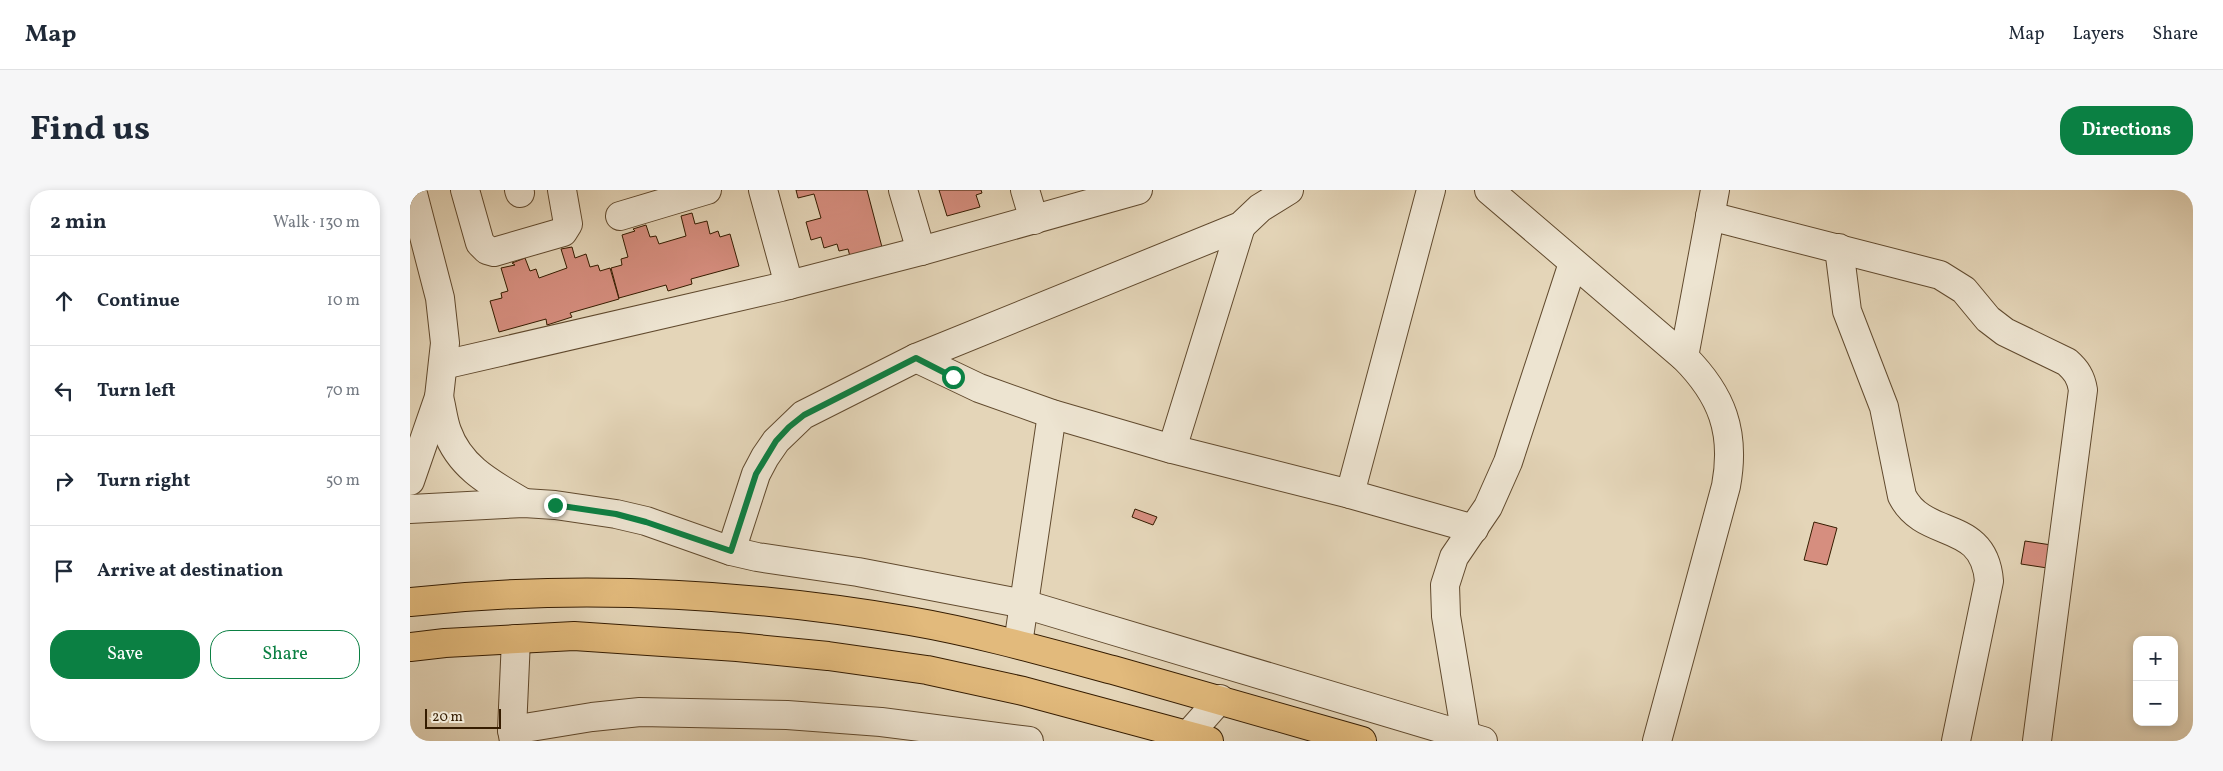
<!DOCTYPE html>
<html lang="en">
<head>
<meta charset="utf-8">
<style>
	body { margin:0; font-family:Vollkorn,serif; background:#f6f6f7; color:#1f2937 }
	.controls { position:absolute; right:15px; bottom:15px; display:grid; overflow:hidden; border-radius:10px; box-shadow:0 2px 8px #0003 }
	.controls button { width:45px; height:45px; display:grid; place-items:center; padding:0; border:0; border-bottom:1px solid #e0e1e3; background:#fff; color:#1f2937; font:25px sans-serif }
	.scale { position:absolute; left:15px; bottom:12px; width:76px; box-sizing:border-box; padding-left:5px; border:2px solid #351c00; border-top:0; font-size:14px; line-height:18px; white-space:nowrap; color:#351c00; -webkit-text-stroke:4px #ede4d1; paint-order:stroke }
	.stop { position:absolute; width:15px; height:15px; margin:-11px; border:4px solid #0b8043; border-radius:50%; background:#fff }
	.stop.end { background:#0b8043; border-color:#fff; box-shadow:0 1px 5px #0008 }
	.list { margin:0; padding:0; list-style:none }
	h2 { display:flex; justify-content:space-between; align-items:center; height:65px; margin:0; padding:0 20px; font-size:21px }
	h2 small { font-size:16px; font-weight:400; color:#747a83 }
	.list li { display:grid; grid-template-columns:32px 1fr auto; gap:15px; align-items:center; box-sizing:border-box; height:90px; padding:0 20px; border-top:1px solid #e0e1e3 }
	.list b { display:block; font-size:19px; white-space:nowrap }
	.list em { font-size:16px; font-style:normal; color:#747a83 }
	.actions { display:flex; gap:10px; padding:15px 20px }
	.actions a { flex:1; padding:11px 0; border:1px solid #0b8043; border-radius:20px; text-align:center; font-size:18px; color:#0b8043 }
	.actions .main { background:#0b8043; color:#fff }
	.icon { flex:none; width:28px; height:28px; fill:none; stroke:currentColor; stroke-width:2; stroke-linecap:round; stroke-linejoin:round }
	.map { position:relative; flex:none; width:1783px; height:551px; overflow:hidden; border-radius:20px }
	header { display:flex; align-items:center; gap:30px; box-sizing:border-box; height:70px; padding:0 25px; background:#fff; border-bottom:1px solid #e0e1e3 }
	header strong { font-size:24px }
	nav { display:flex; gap:28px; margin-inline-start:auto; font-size:18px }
	.intro { display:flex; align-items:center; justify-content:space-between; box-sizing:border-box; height:120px; padding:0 30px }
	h1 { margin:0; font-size:35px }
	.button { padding:12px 22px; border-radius:20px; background:#0b8043; color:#fff; font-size:18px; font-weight:700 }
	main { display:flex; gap:30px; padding:0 30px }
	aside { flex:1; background:#fff; border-radius:20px; box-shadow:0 2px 8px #0003 }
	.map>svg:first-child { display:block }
	.building { fill:#d68e7f; stroke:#351c00 }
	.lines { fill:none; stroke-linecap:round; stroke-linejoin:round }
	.minor-casing { stroke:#614a2e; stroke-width:30 }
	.highway-casing { stroke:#351c00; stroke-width:30 }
	.minor { stroke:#ede4d1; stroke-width:28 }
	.highway { stroke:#e2ba7c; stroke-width:28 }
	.route { stroke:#0b8043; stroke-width:6 }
</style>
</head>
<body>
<header>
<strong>Map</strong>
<nav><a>Map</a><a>Layers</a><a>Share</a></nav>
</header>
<div class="intro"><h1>Find us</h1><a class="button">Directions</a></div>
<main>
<aside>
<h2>2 min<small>Walk · 130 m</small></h2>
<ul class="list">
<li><svg class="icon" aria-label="ahead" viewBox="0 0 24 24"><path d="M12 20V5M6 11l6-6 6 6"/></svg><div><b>Continue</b></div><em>10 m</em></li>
<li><svg class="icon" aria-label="left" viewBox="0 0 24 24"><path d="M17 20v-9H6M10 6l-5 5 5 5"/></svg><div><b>Turn left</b></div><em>70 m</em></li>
<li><svg class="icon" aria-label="right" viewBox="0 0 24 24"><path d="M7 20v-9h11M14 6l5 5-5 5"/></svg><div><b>Turn right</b></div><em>50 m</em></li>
<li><svg class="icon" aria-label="arrive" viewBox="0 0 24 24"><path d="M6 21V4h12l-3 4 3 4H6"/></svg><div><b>Arrive at destination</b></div></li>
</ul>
<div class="actions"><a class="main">Save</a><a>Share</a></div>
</aside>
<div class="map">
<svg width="1783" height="551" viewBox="0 0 1783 551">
	<rect width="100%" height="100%" fill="#e4d5b8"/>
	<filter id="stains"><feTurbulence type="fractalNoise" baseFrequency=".004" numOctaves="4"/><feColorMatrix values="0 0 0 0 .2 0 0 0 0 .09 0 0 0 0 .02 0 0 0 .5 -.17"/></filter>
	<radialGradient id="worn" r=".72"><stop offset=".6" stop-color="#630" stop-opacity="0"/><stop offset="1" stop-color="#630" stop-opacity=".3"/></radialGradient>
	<g class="building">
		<polygon points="386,0 457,0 473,61 441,70 438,59 429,61 427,54 414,58 411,47 401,50 396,32 411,28 404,4 388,8"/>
		<polygon points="529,0 571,0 572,3 566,5 570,17 537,26"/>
		<polygon points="282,23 285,34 297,31 300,44 308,41 310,47 320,44 329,76 281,89 282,94 258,101 256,95 209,108 201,78 212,75 211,69 218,67 212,45 225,41 223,39 236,35 240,47 246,46 249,54 276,46 271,26"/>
		<polygon points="162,57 165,68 176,64 180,77 188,75 190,81 200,78 209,109 160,123 162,127 137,135 136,129 89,142 80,111 92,108 91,103 98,101 91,78 105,75 102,73 115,68 120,81 126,79 129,88 157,78 151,59"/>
		<polygon points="725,319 747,327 743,335 722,327"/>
		<polygon points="1404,332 1427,338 1417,375 1394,370"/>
		<polygon points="1615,351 1648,356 1644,379 1611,374"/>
	</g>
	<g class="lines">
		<g class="minor-casing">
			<g id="minor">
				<polyline points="55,0 70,53 77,60 84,62 153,42 158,34 152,0"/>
				<polyline points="109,0 110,3"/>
				<polyline points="353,0 379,95"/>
				<polyline points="493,0 511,61"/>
				<polyline points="615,0 624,30"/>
				<path d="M1079 0 1274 167C1312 205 1326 242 1316 296L1247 551"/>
				<polyline points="210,26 297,0"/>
				<path d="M1300 26 1530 85 1554 100 1578 129 1595 142 1657 172C1666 180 1671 187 1673 200L1627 551"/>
				<path d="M1429 58 1437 121 1474 217 1492 306C1515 351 1574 328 1579 391L1546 551"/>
				<polyline points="1274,167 1305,0"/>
				<polyline points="506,168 569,198 642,224 762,259 940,304 1064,339"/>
				<polyline points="33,175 371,97 511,61 728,0"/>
				<path d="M29 207C32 218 33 230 37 241 50 278 82 294 114 313"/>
				<polyline points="762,259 831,36"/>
				<polyline points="0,291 29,207 35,153 30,108 2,0"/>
				<polyline points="940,304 1021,0"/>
				<polyline points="0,319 114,313 145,315 206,324 236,331 321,361 347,367 448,382 614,414 1073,551"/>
				<polyline points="321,361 346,284 355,267 366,251 393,225 506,168 831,36 850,18 879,0"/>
				<polyline points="608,454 642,224"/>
				<polyline points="102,540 182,527 230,522 377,525 471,532 619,551"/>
				<polyline points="104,551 102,540 106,449"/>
				<polyline points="765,551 779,544 810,509"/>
				<polyline points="1056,551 1056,546 1036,426 1035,395 1044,367 1078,317 1098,272 1163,73"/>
			</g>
		</g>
		<g class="highway-casing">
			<g id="highway">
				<path d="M0 412C165 394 336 403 500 431 569 443 636 462 703 480 786 503 869 527 952 551"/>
				<polyline points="0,457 35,453 164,446 327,457 418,466 517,480 613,501 799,551"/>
			</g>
		</g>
		<use href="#minor" class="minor"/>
		<use href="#highway" class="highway"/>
	</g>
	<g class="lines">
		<polyline class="route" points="145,315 206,324 236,332 321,361 346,284 366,251 379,237 394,225 506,168 543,187"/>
	</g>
	<rect width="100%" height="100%" filter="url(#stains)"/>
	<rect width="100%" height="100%" fill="url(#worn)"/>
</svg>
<div class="controls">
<button>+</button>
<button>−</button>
</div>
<div class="scale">20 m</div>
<div class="stop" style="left:543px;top:187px"></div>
<div class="stop end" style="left:145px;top:315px"></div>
</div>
</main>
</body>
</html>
